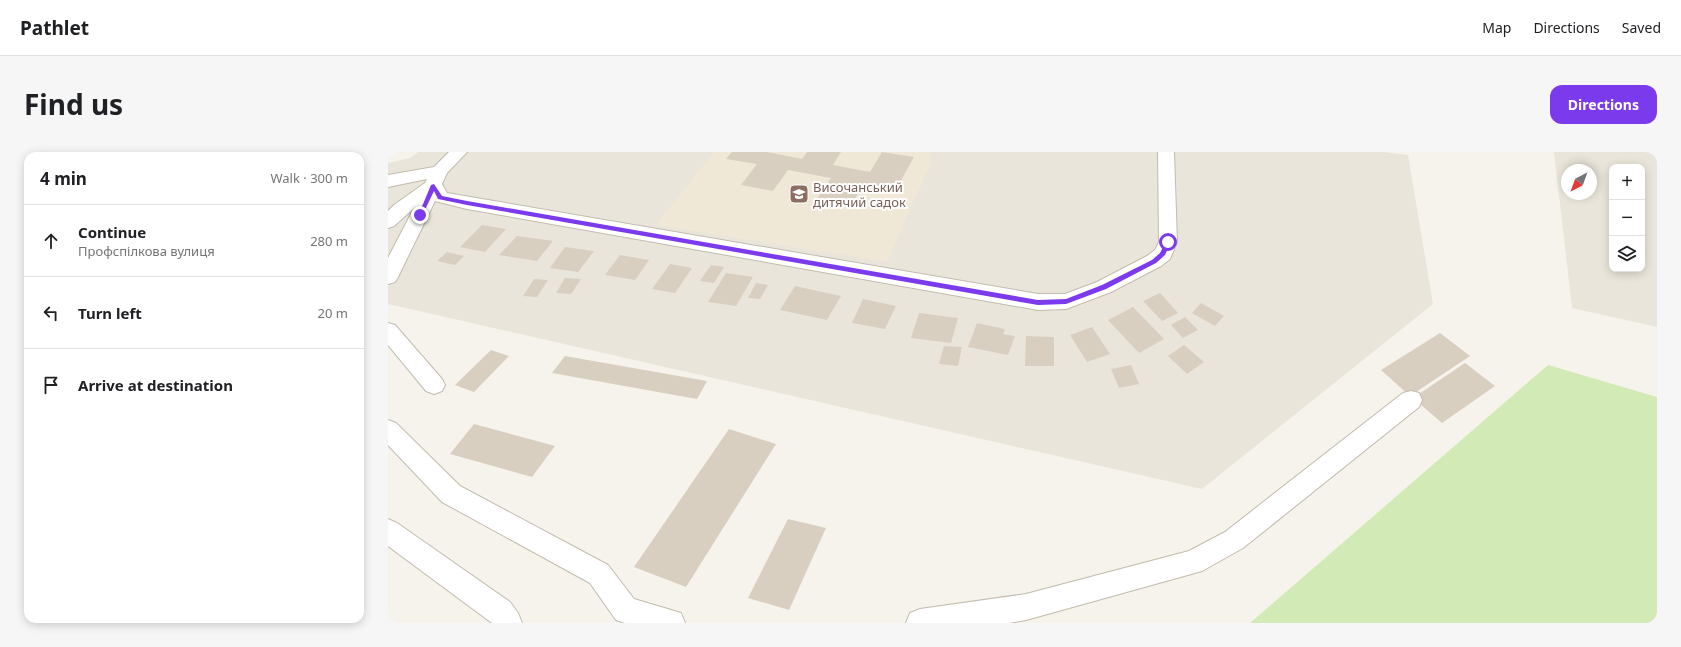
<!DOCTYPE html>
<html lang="en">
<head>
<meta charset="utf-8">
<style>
	body { margin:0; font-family:"Noto Sans",sans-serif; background:#f6f6f6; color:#202124 }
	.controls { position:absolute; right:12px; top:12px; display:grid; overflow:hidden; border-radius:8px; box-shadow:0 2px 10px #0003 }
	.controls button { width:36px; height:36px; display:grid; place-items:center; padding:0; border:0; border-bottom:1px solid #e0e0e0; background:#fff; color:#202124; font:20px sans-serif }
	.compass { position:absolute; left:1173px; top:12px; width:36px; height:36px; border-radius:50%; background:#fff; box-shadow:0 2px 10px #0003; rotate:221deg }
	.stop { position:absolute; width:12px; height:12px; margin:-9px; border:3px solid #7c3aed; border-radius:50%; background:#fff }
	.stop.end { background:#7c3aed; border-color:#fff; box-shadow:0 1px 4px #0008 }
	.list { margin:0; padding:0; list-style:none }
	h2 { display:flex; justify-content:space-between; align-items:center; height:52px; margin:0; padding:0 16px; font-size:17px }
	h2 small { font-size:13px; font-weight:400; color:#757577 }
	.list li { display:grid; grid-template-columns:26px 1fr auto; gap:12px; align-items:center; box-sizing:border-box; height:72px; padding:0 16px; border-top:1px solid #e0e0e0 }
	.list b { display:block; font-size:15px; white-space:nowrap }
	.list p { margin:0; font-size:13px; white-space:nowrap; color:#757577 }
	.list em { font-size:13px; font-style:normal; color:#757577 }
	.icon { flex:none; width:22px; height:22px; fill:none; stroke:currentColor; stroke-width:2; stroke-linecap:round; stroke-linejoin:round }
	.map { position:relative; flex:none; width:1269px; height:471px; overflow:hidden; border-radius:12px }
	header { display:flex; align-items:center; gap:24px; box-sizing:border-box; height:56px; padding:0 20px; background:#fff; border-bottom:1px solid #e0e0e0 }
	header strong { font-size:19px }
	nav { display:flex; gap:22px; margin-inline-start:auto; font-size:14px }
	.intro { display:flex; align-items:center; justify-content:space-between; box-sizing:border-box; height:96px; padding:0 24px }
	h1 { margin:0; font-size:28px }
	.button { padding:10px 18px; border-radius:12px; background:#7c3aed; color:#fff; font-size:14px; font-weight:700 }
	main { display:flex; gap:24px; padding:0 24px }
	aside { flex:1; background:#fff; border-radius:12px; box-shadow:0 2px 10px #0003 }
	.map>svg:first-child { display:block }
	.residential { fill:#eae5da; fill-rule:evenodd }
	.education { fill:#efe8d6 }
	.green { fill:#d2eab5 }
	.building { fill:#d8cfc1 }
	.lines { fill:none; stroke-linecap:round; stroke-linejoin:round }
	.minor-casing { stroke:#c2bbae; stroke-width:2 }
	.minor { fill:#fff; fill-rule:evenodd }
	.route { fill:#7c3aed }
	.labels { text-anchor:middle; stroke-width:4; stroke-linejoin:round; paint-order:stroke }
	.education-label { font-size:13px; fill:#785e54; stroke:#fff; text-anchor:start }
</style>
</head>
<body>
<header>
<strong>Pathlet</strong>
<nav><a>Map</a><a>Directions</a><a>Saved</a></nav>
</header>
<div class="intro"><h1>Find us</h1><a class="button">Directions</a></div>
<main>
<aside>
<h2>4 min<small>Walk · 300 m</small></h2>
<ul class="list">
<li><svg class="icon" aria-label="ahead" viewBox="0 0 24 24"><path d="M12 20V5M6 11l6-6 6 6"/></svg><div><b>Continue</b><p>Профспілкова вулиця</p></div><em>280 m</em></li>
<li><svg class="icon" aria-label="left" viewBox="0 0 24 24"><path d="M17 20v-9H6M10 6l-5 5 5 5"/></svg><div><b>Turn left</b></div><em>20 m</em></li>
<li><svg class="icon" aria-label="arrive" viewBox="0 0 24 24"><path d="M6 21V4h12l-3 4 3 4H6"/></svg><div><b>Arrive at destination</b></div></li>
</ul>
</aside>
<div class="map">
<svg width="1269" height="471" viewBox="0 0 1269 471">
	<rect width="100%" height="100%" fill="#f6f3ec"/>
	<g class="residential">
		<polygon points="30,0 996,0 1020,3 1045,152 814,337 0,152 0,11 22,6"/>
		<path d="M1166 0H1269V175L1184 156ZM1224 15H1254V117H1224ZM1179 18H1203V42H1179Z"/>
	</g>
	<polygon class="education" points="326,0 542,0 543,10 499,110 268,73"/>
	<polygon class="green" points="1160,213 1269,245 1269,471 862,471"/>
	<g class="building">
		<polygon points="344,0 379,0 414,7 419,0 453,0 445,13 482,20 494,0 526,5 508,37 477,31 463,53 429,47 443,26 400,18 385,39 353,33 369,12 338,7"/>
		<polygon points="94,73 118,77 97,100 72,95"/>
		<polygon points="129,84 165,89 149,109 111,103"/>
		<polygon points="177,95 206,99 190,120 162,116"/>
		<polygon points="59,100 76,104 67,113 49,109"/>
		<polygon points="232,103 261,108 247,128 217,123"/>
		<polygon points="282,112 304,116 287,141 264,137"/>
		<polygon points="323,113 336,115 326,131 312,129"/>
		<polygon points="338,121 365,125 348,154 320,150"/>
		<polygon points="177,126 193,127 183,142 168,141"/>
		<polygon points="146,127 160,128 149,145 135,144"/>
		<polygon points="368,131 380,133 372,147 360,146"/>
		<polygon points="407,134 453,144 439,168 392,158"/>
		<polygon points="772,141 790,161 774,169 755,149"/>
		<polygon points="475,147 508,154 497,177 464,171"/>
		<polygon points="813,151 836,164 827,174 804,161"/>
		<polygon points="745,155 776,187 751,201 720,168"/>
		<polygon points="531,161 570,166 563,191 523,186"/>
		<polygon points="797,165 810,178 795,186 783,173"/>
		<polygon points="589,171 617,177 615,182 627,184 620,203 580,195"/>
		<polygon points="704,175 722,202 699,210 682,183"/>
		<polygon points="1052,181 1082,204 1022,244 993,218"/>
		<polygon points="638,184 666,185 666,214 637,214"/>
		<polygon points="796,193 816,210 799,222 780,204"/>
		<polygon points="556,194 574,195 570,214 551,212"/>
		<polygon points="103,198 121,204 86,240 67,233"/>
		<polygon points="177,204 319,229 309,247 164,221"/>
		<polygon points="1077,211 1107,234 1054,271 1025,246"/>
		<polygon points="743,213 751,232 731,236 723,217"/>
		<polygon points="86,272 167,294 144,325 62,302"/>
		<polygon points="341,277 388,292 298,435 246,415"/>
		<polygon points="400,367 438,376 401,458 360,446"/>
	</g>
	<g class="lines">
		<g class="minor-casing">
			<g id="minor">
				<polygon points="61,0 79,0 59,21 54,32 59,41 650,142 677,142 709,130 759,104 767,98 771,90 770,0 786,0 789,90 782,107 773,114 723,140 678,157 650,158 79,57 47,49 10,125 7,130 0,132 0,106 26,56 6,74 0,76 0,59 6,53 37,31 39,27 0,35 0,23 46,15"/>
				<polygon points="0,171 7,173 54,227 57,233 54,239 46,242 38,239 0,193"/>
				<polygon points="1023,239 1031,241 1034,248 1031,255 855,396 814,419 638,468 621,471 518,471 522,461 532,457 638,442 801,399 837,380 1015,241"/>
				<polygon points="0,268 8,271 72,334 220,413 246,447 293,461 297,471 237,471 228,468 202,431 54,350 0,293"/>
				<polygon points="0,367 9,371 122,450 130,461 134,471 104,471 0,394"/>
			</g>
		</g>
		<use href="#minor" class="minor"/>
	</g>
	<polygon class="route" points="46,32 54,44 79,49 650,148 678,147 714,133 764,108 772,101 778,89 783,90 777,103 768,111 718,137 678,152 650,153 79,53 50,47 46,39 34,64 30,64 43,33"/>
	<defs>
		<g id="school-square" transform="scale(1)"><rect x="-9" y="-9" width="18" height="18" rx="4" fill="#8d6e63" stroke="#fff"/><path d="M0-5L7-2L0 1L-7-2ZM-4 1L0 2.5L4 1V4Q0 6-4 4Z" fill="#fff"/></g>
	</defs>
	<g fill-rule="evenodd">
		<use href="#school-square" x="411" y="42"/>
	</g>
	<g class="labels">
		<g class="education-label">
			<text x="425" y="40">Височанський<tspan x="425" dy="15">дитячий садок</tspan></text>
		</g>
	</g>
</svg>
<div class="controls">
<button>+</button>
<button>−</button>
<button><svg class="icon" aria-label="layers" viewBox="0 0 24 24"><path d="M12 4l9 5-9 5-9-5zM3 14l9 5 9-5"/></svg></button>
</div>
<svg class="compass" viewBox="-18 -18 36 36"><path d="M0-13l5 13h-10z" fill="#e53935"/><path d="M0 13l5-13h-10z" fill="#757577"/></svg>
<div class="stop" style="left:780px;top:90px"></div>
<div class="stop end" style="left:32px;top:63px"></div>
</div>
</main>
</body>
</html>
